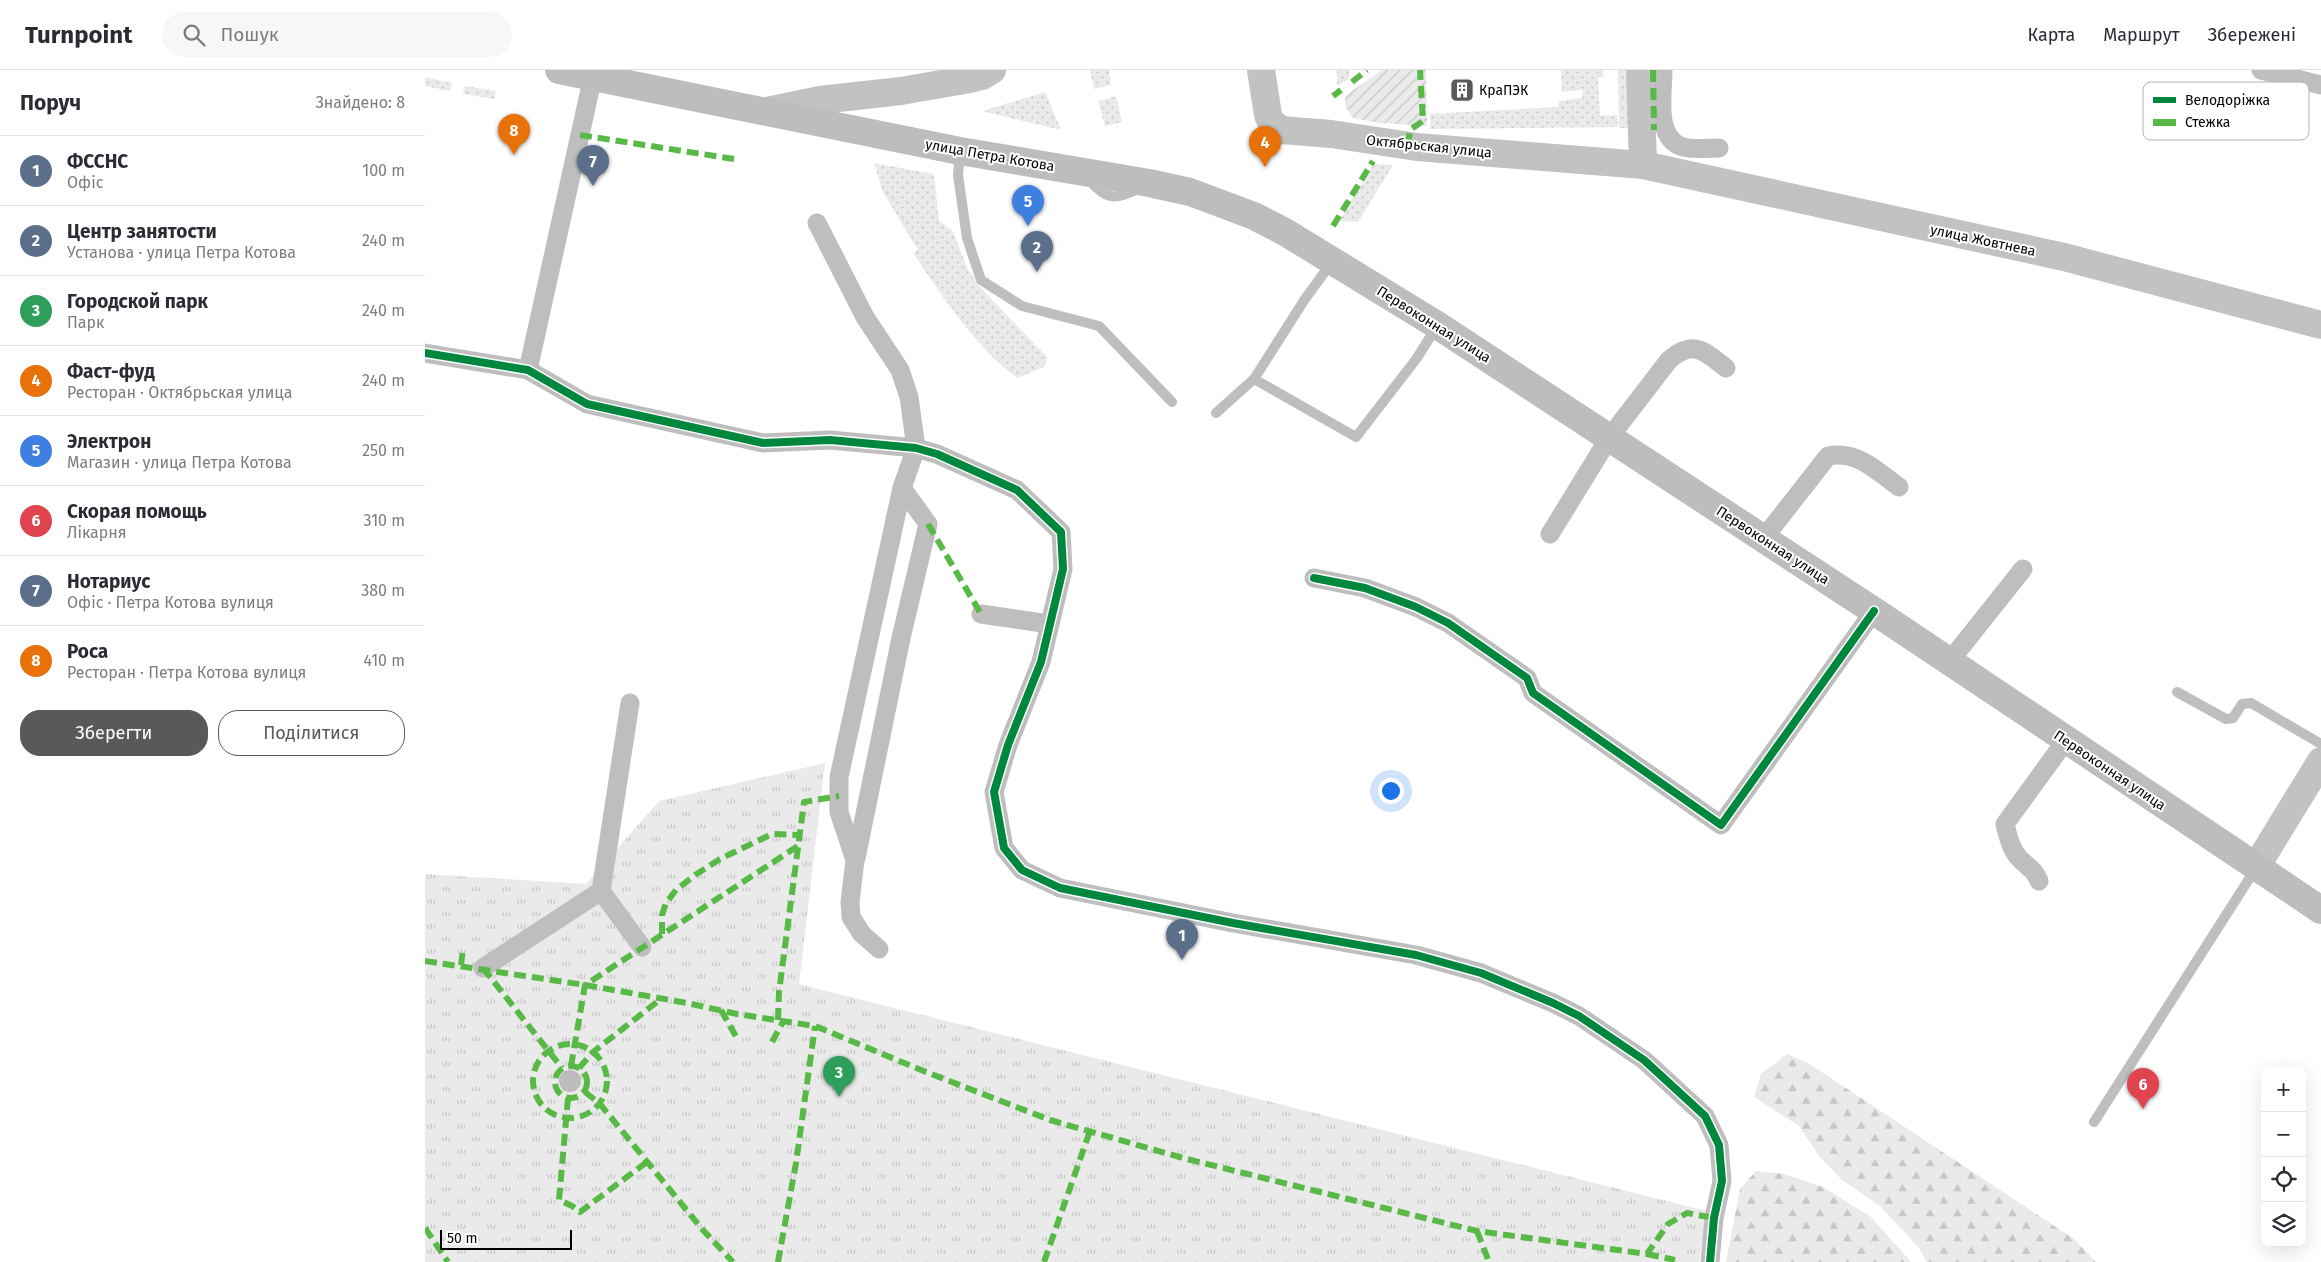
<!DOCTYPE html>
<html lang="uk">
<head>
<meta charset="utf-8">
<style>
	body { margin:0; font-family:"Fira Sans",sans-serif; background:#f7f7f7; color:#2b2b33 }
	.controls { position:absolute; right:15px; bottom:15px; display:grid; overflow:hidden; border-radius:10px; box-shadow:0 5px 20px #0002 }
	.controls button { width:45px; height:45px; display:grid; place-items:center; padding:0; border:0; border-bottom:1px solid #e1e1e2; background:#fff; color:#2b2b33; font:25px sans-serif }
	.scale { position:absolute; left:15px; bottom:12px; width:132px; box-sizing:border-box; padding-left:5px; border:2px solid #000; border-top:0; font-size:14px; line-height:18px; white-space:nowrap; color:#000; -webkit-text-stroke:4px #fff; paint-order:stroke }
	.you { position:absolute; left:965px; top:720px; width:18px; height:18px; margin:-12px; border:4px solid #fff; border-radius:50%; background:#1a73e8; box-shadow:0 0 0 8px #1a73e833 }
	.badge { display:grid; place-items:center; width:32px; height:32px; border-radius:50%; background:#595959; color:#fff; font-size:16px; font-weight:700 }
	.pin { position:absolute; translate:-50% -41px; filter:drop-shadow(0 1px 2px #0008) }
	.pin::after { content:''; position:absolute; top:26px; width:18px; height:15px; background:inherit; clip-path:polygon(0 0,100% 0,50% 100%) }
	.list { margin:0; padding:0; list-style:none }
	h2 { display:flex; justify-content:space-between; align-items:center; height:65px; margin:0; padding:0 20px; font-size:21px }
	h2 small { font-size:16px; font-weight:400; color:#7c7c81 }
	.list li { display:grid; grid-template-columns:32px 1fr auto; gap:15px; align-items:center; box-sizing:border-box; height:70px; padding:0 20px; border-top:1px solid #e1e1e2 }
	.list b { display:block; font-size:19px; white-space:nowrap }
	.list p { margin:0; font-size:16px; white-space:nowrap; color:#7c7c81 }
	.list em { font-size:16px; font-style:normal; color:#7c7c81 }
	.actions { display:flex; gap:10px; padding:15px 20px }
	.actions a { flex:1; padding:11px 0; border:1px solid #595959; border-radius:20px; text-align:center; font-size:18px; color:#595959 }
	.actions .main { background:#595959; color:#fff }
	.icon { flex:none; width:28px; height:28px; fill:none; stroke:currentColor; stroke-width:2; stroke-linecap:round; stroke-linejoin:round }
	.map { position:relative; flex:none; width:1896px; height:1192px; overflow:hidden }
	header { display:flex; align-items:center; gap:30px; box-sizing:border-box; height:70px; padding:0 25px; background:#fff; border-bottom:1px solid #e1e1e2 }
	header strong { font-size:24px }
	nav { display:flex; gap:28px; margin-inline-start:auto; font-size:18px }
	.search { width:350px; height:45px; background:#f7f7f7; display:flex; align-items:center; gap:12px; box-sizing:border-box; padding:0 18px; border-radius:28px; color:#7c7c81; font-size:19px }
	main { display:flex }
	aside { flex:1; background:#fff }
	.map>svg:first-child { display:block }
	.grass { fill:url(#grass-dots) }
	.forest { fill:url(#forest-firs) }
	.park { fill:url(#park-tufts) }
	.garden { fill:url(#garden-furrows) }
	.water { fill:#bcbcbc }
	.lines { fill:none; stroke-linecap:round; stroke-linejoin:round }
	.service { stroke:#bebebe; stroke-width:10 }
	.minor { stroke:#bebebe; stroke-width:19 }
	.secondary { stroke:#c2c2c2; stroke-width:28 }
	.trunk { stroke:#bdbdbd; stroke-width:28 }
	.quiet { stroke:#58b947; stroke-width:6; stroke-dasharray:12 6; stroke-linecap:butt }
	.cycleway-casing { stroke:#fff; stroke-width:11 }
	.cycleway { stroke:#00873e; stroke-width:8 }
	.labels { text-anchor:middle; stroke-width:4; stroke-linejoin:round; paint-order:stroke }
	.poi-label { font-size:14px; fill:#000; stroke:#fff; text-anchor:start }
	.street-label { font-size:14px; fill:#000; stroke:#fff }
	.key { fill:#fff; stroke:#b2b2b2; stroke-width:1 }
	.key-label { font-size:14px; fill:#000 }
</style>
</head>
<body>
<header>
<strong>Turnpoint</strong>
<div class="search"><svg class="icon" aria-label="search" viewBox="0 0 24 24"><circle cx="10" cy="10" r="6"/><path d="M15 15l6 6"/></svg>Пошук</div>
<nav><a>Карта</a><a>Маршрут</a><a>Збережені</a></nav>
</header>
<main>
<aside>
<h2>Поруч<small>Знайдено: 8</small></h2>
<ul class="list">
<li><span class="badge" style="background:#5c6f8a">1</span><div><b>ФССНС</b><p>Офіс</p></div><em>100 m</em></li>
<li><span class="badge" style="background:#5c6f8a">2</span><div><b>Центр занятости</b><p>Установа · улица Петра Котова</p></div><em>240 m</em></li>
<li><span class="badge" style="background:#2e9e5b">3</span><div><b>Городской парк</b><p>Парк</p></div><em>240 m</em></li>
<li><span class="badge" style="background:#e8710a">4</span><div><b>Фаст-фуд</b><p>Ресторан · Октябрьская улица</p></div><em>240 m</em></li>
<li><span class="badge" style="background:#3f7fe0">5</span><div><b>Электрон</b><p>Магазин · улица Петра Котова</p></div><em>250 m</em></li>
<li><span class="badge" style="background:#e0444e">6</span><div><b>Скорая помощь</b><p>Лікарня</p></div><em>310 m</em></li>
<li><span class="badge" style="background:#5c6f8a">7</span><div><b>Нотариус</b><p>Офіс · Петра Котова вулиця</p></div><em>380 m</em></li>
<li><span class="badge" style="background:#e8710a">8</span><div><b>Роса</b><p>Ресторан · Петра Котова вулиця</p></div><em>410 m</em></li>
</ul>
<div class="actions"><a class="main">Зберегти</a><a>Поділитися</a></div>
</aside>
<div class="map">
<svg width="1896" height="1192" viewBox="0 0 1896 1192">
	<defs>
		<pattern id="grass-dots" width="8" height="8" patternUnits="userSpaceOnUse" patternTransform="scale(1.25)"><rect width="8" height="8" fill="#eaeaea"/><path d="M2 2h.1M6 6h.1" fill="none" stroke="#c7c7c7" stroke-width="1.8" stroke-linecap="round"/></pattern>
		<pattern id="forest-firs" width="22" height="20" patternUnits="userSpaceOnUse" patternTransform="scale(1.25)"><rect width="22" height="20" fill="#eaeaea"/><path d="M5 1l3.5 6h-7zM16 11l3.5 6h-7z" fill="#c7c7c7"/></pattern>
		<pattern id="park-tufts" width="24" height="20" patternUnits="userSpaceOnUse" patternTransform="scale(1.25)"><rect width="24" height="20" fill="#eaeaea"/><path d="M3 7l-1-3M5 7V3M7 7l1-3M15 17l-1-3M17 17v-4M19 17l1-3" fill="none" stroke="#c7c7c7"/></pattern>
		<pattern id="garden-furrows" width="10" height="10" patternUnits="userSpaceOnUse" patternTransform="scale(1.25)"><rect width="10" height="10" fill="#eaeaea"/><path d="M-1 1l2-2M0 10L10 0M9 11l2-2" fill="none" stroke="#c7c7c7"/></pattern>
	</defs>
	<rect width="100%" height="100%" fill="#fff"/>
	<g class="grass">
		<polygon points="665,0 684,0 686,15 669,19"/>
		<polygon points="912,0 924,0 924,9 912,16"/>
		<polygon points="1136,0 1178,0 1178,7 1173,8 1175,46 1192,45 1193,57 1005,59 1005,44 1133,37 1134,31 1157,28 1158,20 1137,22"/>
		<polygon points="1193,0 1209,0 1209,58 1194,58"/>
		<polygon points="0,7 27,13 25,21 0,16"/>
		<polygon points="40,16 71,21 69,29 38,24"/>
		<polygon points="620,22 636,60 557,41"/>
		<polygon points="691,26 697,52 680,56 673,31"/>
		<path d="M449 93 509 104 514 151 528 161 542 198 554 216 622 287 620 296 593 308C555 283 514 222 488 183L493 180 458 122Z"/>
		<polygon points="949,94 968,95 933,152 914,151"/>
	</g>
	<g class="forest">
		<polygon points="1362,984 1383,993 1649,1169 1671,1192 1502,1192 1494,1178 1456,1137 1416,1109 1394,1086 1374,1056 1329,1027 1336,1004"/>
		<polygon points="1331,1101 1359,1104 1398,1117 1446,1147 1486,1192 1301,1192 1315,1119"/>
	</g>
	<polygon class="park" points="400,693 374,914 1282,1141 1274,1192 0,1192 0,804 161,814 234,731"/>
	<polygon class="garden" points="957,0 1001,0 1002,56 954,53 928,48 920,36 920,26"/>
	<circle class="water" cx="145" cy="1011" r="11"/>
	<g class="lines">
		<g class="service">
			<polyline points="535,82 533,105 542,168 556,210 597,236 674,256 747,332"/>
			<path d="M663 109C682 131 690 130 715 118"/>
			<polyline points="829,309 931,367 992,288 1012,256"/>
			<polyline points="791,343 829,309 880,229 907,192"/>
			<polyline points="1752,622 1801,649 1808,648 1817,634 1826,633 1896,674"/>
			<polyline points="1669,1052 1831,798"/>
		</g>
		<g class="minor">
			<path d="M1238 0C1238 24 1229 68 1258 77 1268 80 1283 78 1294 78"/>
			<polyline points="1836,0 1896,15"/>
			<polyline points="392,153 440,247 475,300 484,327 491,378 477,418 414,707 414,742 430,790 425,832 426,847 437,864 454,879"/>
			<polyline points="0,283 103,300 162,334 338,373 405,370 491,378 512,384 592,420 636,462 638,499 616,592 583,675 569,722 579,778 597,800 635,818 808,853 991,885 1056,903 1128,933 1154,946 1219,990 1280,1046 1294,1075 1297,1111 1289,1148 1285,1192"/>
			<polyline points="103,300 168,6"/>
			<path d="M1125 464 1184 368 1244 290C1269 269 1279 281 1301 298"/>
			<path d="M1338 469 1403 386C1432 380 1452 401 1474 417"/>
			<polyline points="889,508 940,518 991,537 1023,553 1102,608 1108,623 1296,755 1449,541"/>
			<polyline points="556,544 624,554"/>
			<polyline points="1524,592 1598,499"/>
			<polyline points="431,788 476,568 503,454 477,418"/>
			<path d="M1614 811C1608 798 1605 799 1596 790 1586 781 1583 766 1580 754L1641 670"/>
			<polyline points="176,821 205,633"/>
			<polyline points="58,898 176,821 217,877"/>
		</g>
		<g class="secondary">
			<polyline points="836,0 843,45 846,52 856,60 906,64 992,77 1218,95 1639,187 1896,255"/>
			<polyline points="1215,0 1218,95"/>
			<polyline points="342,41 395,30 476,21 545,9 557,6 567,0"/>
			<polyline points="1831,797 1896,691"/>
		</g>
		<polyline class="trunk" points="134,0 535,81 724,113 765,122 829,146 860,162 1012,255 1449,541 1896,840"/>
		<g class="quiet">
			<polyline points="1228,0 1229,60"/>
			<polyline points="927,12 942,0"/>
			<polyline points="908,26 916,20"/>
			<polyline points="155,65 309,89"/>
			<polyline points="982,75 986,59 998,51 995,0"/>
			<polyline points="908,156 948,91"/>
			<polyline points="503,454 556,544"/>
			<polyline points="237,864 237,845 241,833 251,820 270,805 295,789 347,764 374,765"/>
			<polyline points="0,891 160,915 262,933 312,944 390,956 501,1002 625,1050 758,1088 1052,1161 1222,1184 1243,1154 1262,1143 1289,1148"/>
			<polyline points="36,895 38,879"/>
			<polyline points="58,898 137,998"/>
			<polyline points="296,940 313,970"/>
			<polyline points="353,950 354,922 379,732 414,726"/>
			<polyline points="347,972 359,950"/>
			<circle cx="145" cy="1011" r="37"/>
			<circle cx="146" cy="1012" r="16"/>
			<polyline points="146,996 160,915 373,776"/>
			<polyline points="154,998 168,982 237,928"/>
			<polyline points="160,1022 175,1034 277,1159 308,1192"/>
			<polyline points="143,1028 134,1130 147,1136 155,1142 222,1092"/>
			<polyline points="0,1158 23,1192"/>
			<polyline points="1052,1161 1064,1192"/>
			<polyline points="1222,1184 1250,1190"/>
			<polyline points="353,1192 371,1093 390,956"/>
			<polyline points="619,1192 665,1061"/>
		</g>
		<g class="cycleway-casing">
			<g id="cycleway">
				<polyline points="0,283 103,300 162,334 338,373 405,370 491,378 512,384 592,420 636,462 638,499 616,592 583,675 569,722 579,778 597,800 635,818 808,853 991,885 1056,903 1128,933 1154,946 1219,990 1280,1046 1294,1075 1297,1111 1289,1148 1285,1192"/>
				<polyline points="889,508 940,518 991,537 1023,553 1102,608 1108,623 1296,755 1449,541"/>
			</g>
		</g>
		<use href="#cycleway" class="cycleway"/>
	</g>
	<defs>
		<g id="building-square" transform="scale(1.25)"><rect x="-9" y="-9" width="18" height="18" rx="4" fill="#595959" stroke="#fff"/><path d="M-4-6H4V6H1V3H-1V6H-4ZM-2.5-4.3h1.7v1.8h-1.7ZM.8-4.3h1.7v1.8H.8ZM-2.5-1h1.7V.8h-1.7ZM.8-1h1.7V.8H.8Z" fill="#fff"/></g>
	</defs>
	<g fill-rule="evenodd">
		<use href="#building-square" x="1037" y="20"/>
	</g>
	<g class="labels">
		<g class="poi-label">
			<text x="1054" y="25">КраПЭК</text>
		</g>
		<g class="street-label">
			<text transform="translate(1004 76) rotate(6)" y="5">Октябрьская улица</text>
			<text transform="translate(565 85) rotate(10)" y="5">улица Петра Котова</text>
			<text transform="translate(1558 170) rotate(12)" y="5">улица Жовтнева</text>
			<text transform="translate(1009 254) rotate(32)" y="5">Первоконная улица</text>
			<text transform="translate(1348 475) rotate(33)" y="5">Первоконная улица</text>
			<text transform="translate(1685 700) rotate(34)" y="5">Первоконная улица</text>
		</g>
	</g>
	<rect x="1718" y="12" width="166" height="58" rx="8" class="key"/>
	<rect x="1728" y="27" width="23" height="6" fill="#00873e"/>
	<rect x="1728" y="49" width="23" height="7" fill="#58b947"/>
	<g class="key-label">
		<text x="1760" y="35">Велодоріжка</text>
		<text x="1760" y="57">Стежка</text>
	</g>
</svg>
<div class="controls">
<button>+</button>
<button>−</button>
<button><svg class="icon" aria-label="locate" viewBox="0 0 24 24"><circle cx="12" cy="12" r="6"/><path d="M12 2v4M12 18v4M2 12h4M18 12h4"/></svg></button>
<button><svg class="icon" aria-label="layers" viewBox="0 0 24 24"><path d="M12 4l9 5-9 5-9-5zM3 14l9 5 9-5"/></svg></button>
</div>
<div class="scale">50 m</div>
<div class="you"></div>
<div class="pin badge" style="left:757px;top:890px;background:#5c6f8a">1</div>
<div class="pin badge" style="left:612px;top:202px;background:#5c6f8a">2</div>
<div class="pin badge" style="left:414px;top:1027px;background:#2e9e5b">3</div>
<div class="pin badge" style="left:840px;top:97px;background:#e8710a">4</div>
<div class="pin badge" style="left:603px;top:156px;background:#3f7fe0">5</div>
<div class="pin badge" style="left:1718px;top:1039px;background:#e0444e">6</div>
<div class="pin badge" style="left:168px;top:116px;background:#5c6f8a">7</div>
<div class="pin badge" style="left:89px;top:85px;background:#e8710a">8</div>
</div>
</main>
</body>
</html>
